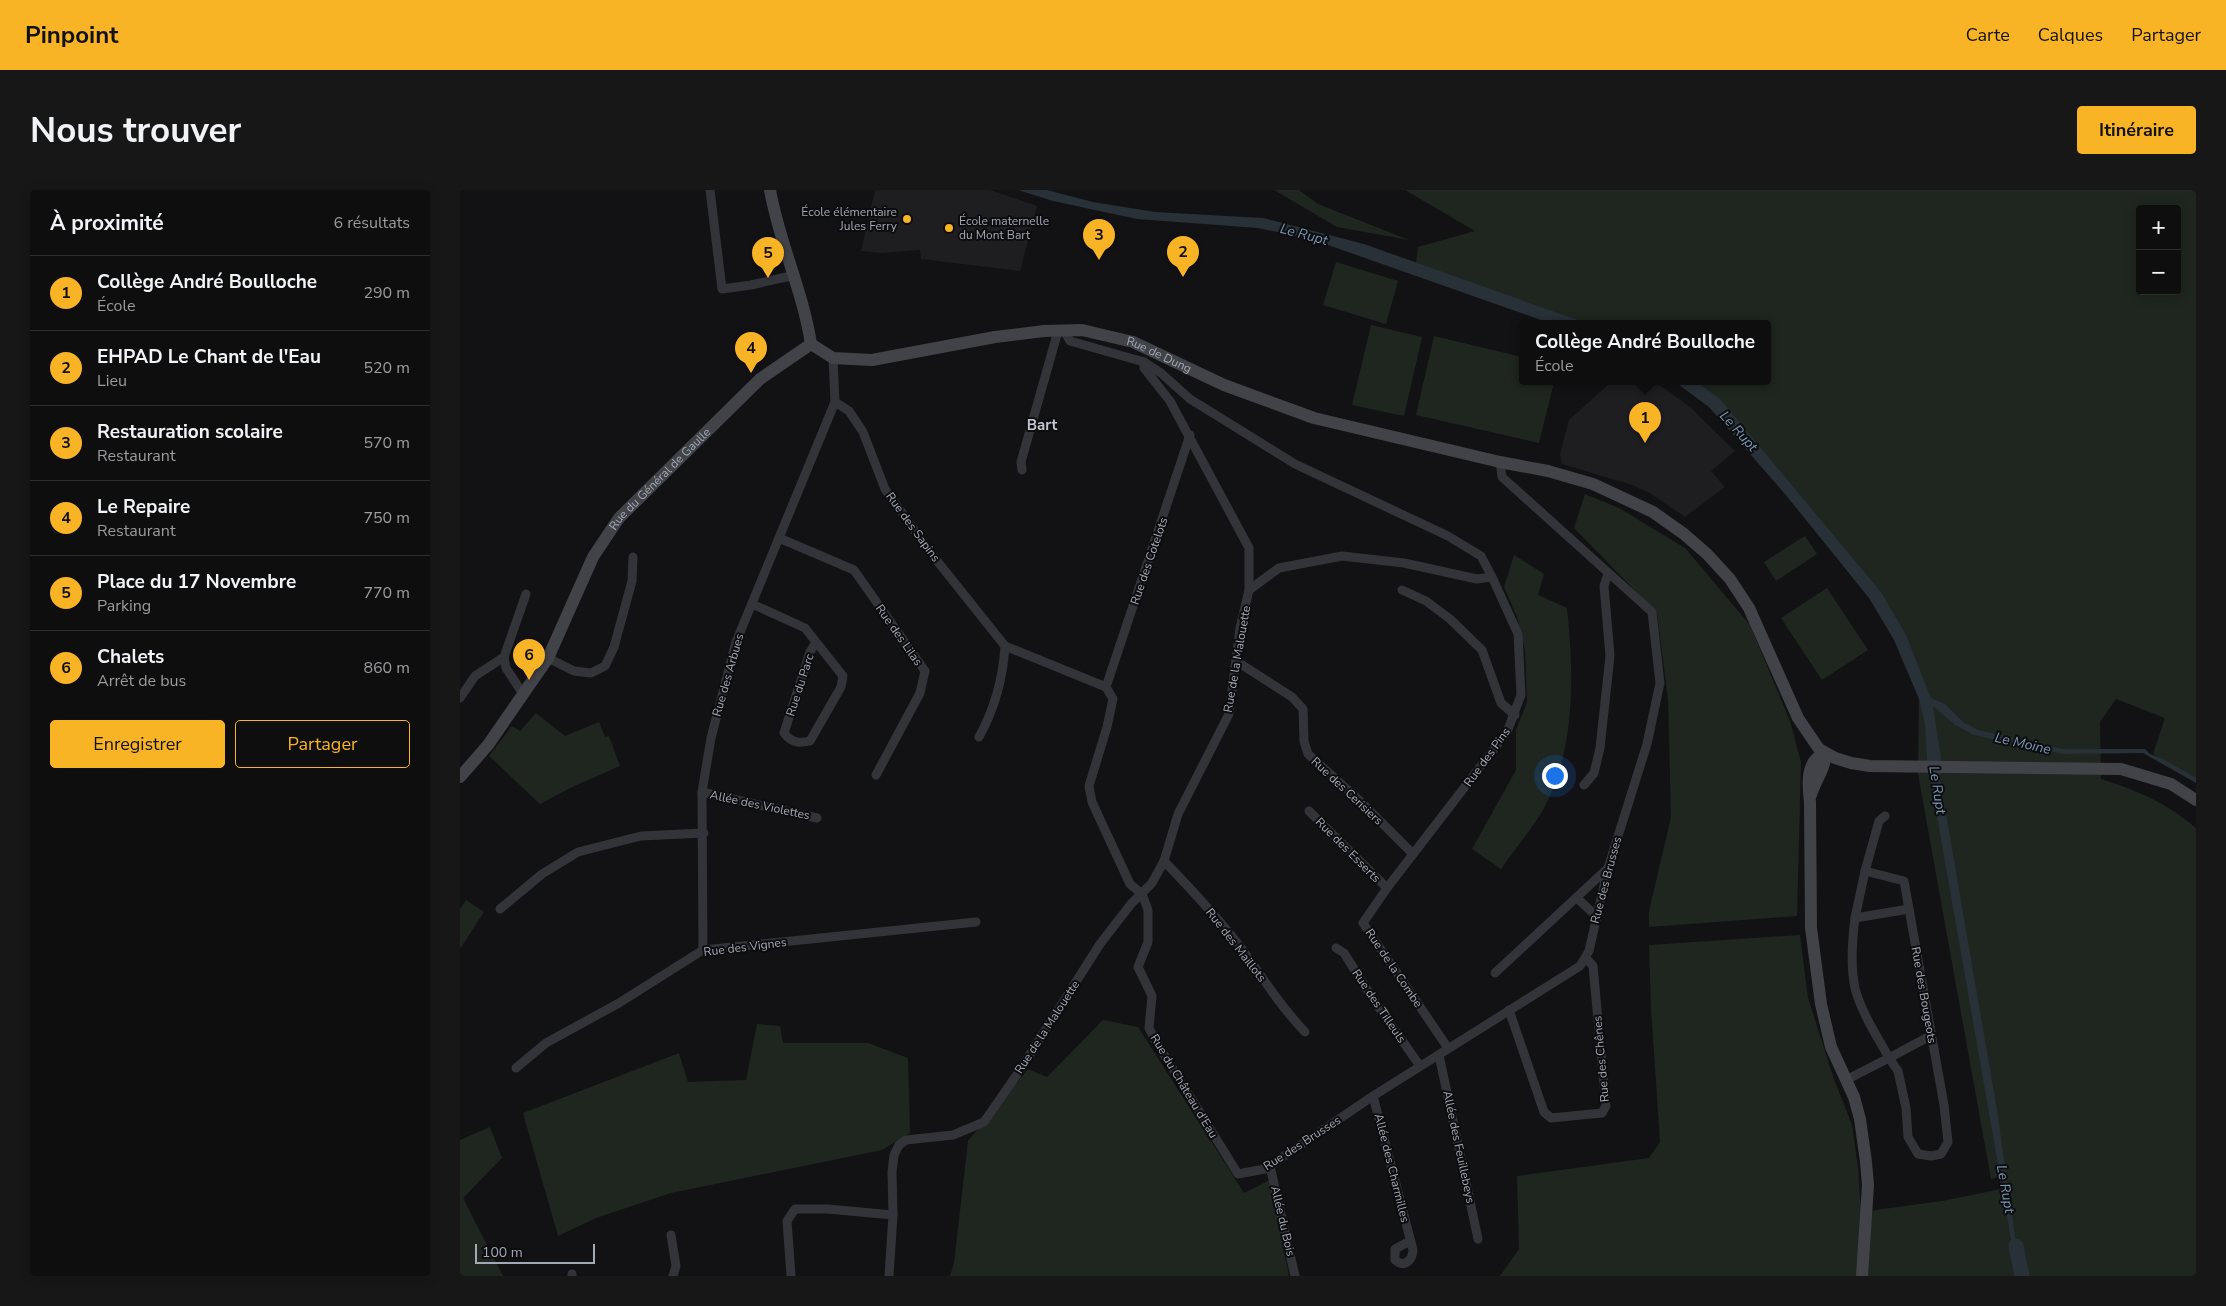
<!DOCTYPE html>
<html lang="fr">
<head>
<meta charset="utf-8">
<style>
	body { margin:0; font-family:"Nunito Sans",sans-serif; background:#171718; color:#f1f3f6 }
	.controls { position:absolute; right:15px; top:15px; display:grid; overflow:hidden; border-radius:5px; box-shadow:0 2px 12px #0003 }
	.controls button { width:45px; height:45px; display:grid; place-items:center; padding:0; border:0; border-bottom:1px solid #2e2e2f; background:#0e0e0f; color:#f1f3f6; font:25px sans-serif }
	.scale { position:absolute; left:15px; bottom:12px; width:120px; box-sizing:border-box; padding-left:5px; border:2px solid #a3a8b5; border-top:0; font-size:14px; line-height:18px; white-space:nowrap; color:#a3a8b5; -webkit-text-stroke:4px #0d0d0f; paint-order:stroke }
	.you { position:absolute; left:1094px; top:585px; width:18px; height:18px; margin:-12px; border:4px solid #fff; border-radius:50%; background:#1a73e8; box-shadow:0 0 0 8px #1a73e833 }
	.badge { display:grid; place-items:center; width:32px; height:32px; border-radius:50%; background:#f9b425; color:#111; font-size:16px; font-weight:700 }
	.pin { position:absolute; translate:-50% -41px; filter:drop-shadow(0 1px 2px #0008) }
	.pin::after { content:''; position:absolute; top:26px; width:18px; height:15px; background:inherit; clip-path:polygon(0 0,100% 0,50% 100%) }
	.popup { position:absolute; left:1059px; top:130px; width:252px; height:65px; box-sizing:border-box; display:grid; place-content:center; border-radius:5px; background:#0e0e0f; filter:drop-shadow(0 1px 4px #0005); font-size:16px; white-space:nowrap; color:#9b9c9e }
	.popup b { font-size:19px; color:#f1f3f6 }
	.popup::after { content:''; position:absolute; left:50%; top:100%; margin-left:-10px; border:10px solid transparent; border-top-color:#0e0e0f }
	.list { margin:0; padding:0; list-style:none }
	h2 { display:flex; justify-content:space-between; align-items:center; height:65px; margin:0; padding:0 20px; font-size:21px }
	h2 small { font-size:16px; font-weight:400; color:#9b9c9e }
	.list li { display:grid; grid-template-columns:32px 1fr auto; gap:15px; align-items:center; box-sizing:border-box; height:75px; padding:0 20px; border-top:1px solid #2e2e2f }
	.list b { display:block; font-size:19px; white-space:nowrap }
	.list p { margin:0; font-size:16px; white-space:nowrap; color:#9b9c9e }
	.list em { font-size:16px; font-style:normal; color:#9b9c9e }
	.actions { display:flex; gap:10px; padding:15px 20px }
	.actions a { flex:1; padding:11px 0; border:1px solid #f9b425; border-radius:5px; text-align:center; font-size:18px; color:#f9b425 }
	.actions .main { background:#f9b425; color:#111 }
	.map { position:relative; flex:none; width:1736px; height:1086px; overflow:hidden; border-radius:5px }
	header { display:flex; align-items:center; gap:30px; box-sizing:border-box; height:70px; padding:0 25px; background:#f9b425; color:#111 }
	header strong { font-size:24px }
	nav { display:flex; gap:28px; margin-inline-start:auto; font-size:18px }
	.intro { display:flex; align-items:center; justify-content:space-between; box-sizing:border-box; height:120px; padding:0 30px }
	h1 { margin:0; font-size:35px }
	.button { padding:12px 22px; border-radius:5px; background:#f9b425; color:#111; font-size:18px; font-weight:700 }
	main { display:flex; gap:30px; padding:0 30px }
	aside { flex:1; background:#0e0e0f; border-radius:5px; box-shadow:0 2px 12px #0003 }
	.map>svg:first-child { display:block }
	.built { fill:#1e1e21 }
	.green { fill:#1e261f; fill-rule:evenodd }
	.water { fill:#283038 }
	.lines { fill:none; stroke-linecap:round; stroke-linejoin:round }
	.river { stroke:#283038; stroke-width:15 }
	.minor { stroke:#333439; stroke-width:9 }
	.secondary { stroke:#414349; stroke-width:12 }
	.poi-dot { fill:#f9b425; stroke:#0d0d0f; stroke-width:2 }
	.labels { text-anchor:middle; stroke-width:4; stroke-linejoin:round; paint-order:stroke }
	.poi-label { font-size:12px; fill:#a3a8b5; stroke:#0d0d0f; text-anchor:end }
	.street-label { font-size:12px; fill:#a3a8b5; stroke:#0d0d0f }
	.water-label { font-size:14px; font-style:italic; fill:#7896b2; stroke:#0d0d0f }
	.quarter-label { font-size:15px; font-weight:bold; fill:#c4c7d1; stroke:#0d0d0f }
</style>
</head>
<body>
<header>
<strong>Pinpoint</strong>
<nav><a>Carte</a><a>Calques</a><a>Partager</a></nav>
</header>
<div class="intro"><h1>Nous trouver</h1><a class="button">Itinéraire</a></div>
<main>
<aside>
<h2>À proximité<small>6 résultats</small></h2>
<ul class="list">
<li><span class="badge">1</span><div><b>Collège André Boulloche</b><p>École</p></div><em>290 m</em></li>
<li><span class="badge">2</span><div><b>EHPAD Le Chant de l'Eau</b><p>Lieu</p></div><em>520 m</em></li>
<li><span class="badge">3</span><div><b>Restauration scolaire</b><p>Restaurant</p></div><em>570 m</em></li>
<li><span class="badge">4</span><div><b>Le Repaire</b><p>Restaurant</p></div><em>750 m</em></li>
<li><span class="badge">5</span><div><b>Place du 17 Novembre</b><p>Parking</p></div><em>770 m</em></li>
<li><span class="badge">6</span><div><b>Chalets</b><p>Arrêt de bus</p></div><em>860 m</em></li>
</ul>
<div class="actions"><a class="main">Enregistrer</a><a>Partager</a></div>
</aside>
<div class="map">
<svg width="1736" height="1086" viewBox="0 0 1736 1086">
	<rect width="100%" height="100%" fill="#121214"/>
	<g class="built">
		<polygon points="415,0 530,0 577,16 560,81 461,69 460,60 421,63 401,61"/>
		<polygon points="1147,192 1195,192 1230,217 1275,261 1251,281 1265,297 1225,327 1190,303 1172,295 1102,274 1100,264 1109,230 1149,194"/>
	</g>
	<g class="green">
		<polygon points="814,0 839,0 858,14 949,50 877,37"/>
		<path d="M945 0H1736V591L1693 564 1705 528 1656 509 1640 532 1641 589C1679 601 1705 612 1736 638V1086H1040L1059 1059 1057 986 1189 968 1200 952 1191 819 1189 755 1340 745 1348 808 1374 889 1392 935 1398 977 1401 1022 1482 1011 1541 999 1539 987 1531 989 1458 584 1459 500 1416 405 1229 192H1308V134H1128L956 73 958 57 1015 41ZM1680 19H1717V101H1680Z"/>
		<polygon points="876,72 938,91 926,134 863,115"/>
		<polygon points="911,135 962,147 944,226 892,215"/>
		<polygon points="974,146 1062,167 1062,192 1094,192 1079,253 956,225"/>
		<polygon points="1125,304 1159,318 1225,358 1290,435 1330,531 1341,572 1337,726 1189,737 1189,721 1211,627 1208,509 1197,423 1114,338"/>
		<polygon points="1345,346 1357,364 1316,391 1304,372"/>
		<path d="M1054 365 1084 384 1078 405 1107 418C1114 484 1116 559 1083 620 1071 640 1055 659 1041 679L1012 659 1056 580V540L1067 512 1065 461 1057 427 1044 397Z"/>
		<polygon points="1367,398 1408,460 1362,490 1321,428"/>
		<polygon points="76,523 105,546 139,532 145,547 149,546 160,576 110,598 80,614 29,566 52,536 60,541"/>
		<polygon points="6,710 24,722 0,759 0,719"/>
		<polygon points="643,830 678,837 784,1003 810,990 829,1086 490,1086 494,1073 508,951 568,879 587,887"/>
		<polygon points="297,834 320,836 323,853 408,853 448,868 450,943 422,960 211,1003 136,1028 98,1046 63,923 219,863 228,892 286,890"/>
		<polygon points="30,937 42,968 3,1008 43,1086 0,1086 0,950"/>
	</g>
	<g class="water">
		<polygon points="558,0 587,0 633,12 695,22 803,28 904,54 1129,134 1092,134 854,50 798,38 677,29 593,11"/>
		<polygon points="1215,192 1237,192 1260,209 1421,402 1446,445 1471,508 1485,514 1503,532 1518,540 1603,559 1685,559 1690,564 1703,569 1736,588 1736,593 1683,563 1603,564 1514,545 1495,535 1473,516 1481,568 1480,589 1537,920 1559,1074 1551,1049 1467,569 1465,534 1459,509 1434,450 1409,408 1325,304 1249,217"/>
	</g>
	<g class="lines">
		<polyline class="river" points="1556,1056 1562,1086"/>
		<g class="minor">
			<polyline points="250,0 262,99 291,95 335,85"/>
			<polyline points="684,172 684,178 710,211 789,358 789,400"/>
			<path d="M375 212 389 221 403 242 425 299 470 362 545 456C543 488 534 520 519 547"/>
			<polyline points="562,280 561,272 598,141"/>
			<polyline points="319,348 394,380 465,481 460,503 416,585"/>
			<polyline points="942,400 966,411 990,429 1022,460 1041,513 1055,525"/>
			<path d="M292 414 345 438 383 486 381 497 350 551C338 554 331 552 324 543L350 462 356 452"/>
			<polyline points="545,456 646,497"/>
			<polyline points="88,468 114,481 131,483 145,476 154,457 172,391 173,367"/>
			<polyline points="776,471 832,507 843,519 844,551 848,564 900,611 953,664"/>
			<polyline points="646,497 653,509 647,537 629,596 632,612 670,694 682,704 688,720 688,752 678,777 692,806 689,838 695,850 778,984 805,979 913,906 1120,776 1129,761 1148,678 1187,554 1200,493 1192,422 1042,287 1040,272"/>
			<polyline points="646,497 730,245"/>
			<polyline points="63,504 46,478 44,467 66,404"/>
			<polyline points="0,508 15,486 44,467"/>
			<polyline points="1124,595 1134,583 1140,558 1150,466 1144,396 1148,384"/>
			<polyline points="242,602 357,628"/>
			<polyline points="849,621 927,698"/>
			<polyline points="1425,626 1419,631 1405,681 1444,691 1449,719"/>
			<path d="M704 671C732 700 760 730 785 763 804 790 822 818 845 842"/>
			<polyline points="1117,708 1136,726"/>
			<polyline points="40,719 82,684 118,662 181,646 244,643"/>
			<polyline points="1395,728 1405,681"/>
			<polyline points="876,758 884,763 913,809 960,876"/>
			<polyline points="243,760 242,602 251,548 276,452 375,212 373,168"/>
			<polyline points="1035,783 1147,679"/>
			<polyline points="1049,820 1084,922 1091,928 1142,923 1146,916 1133,776 1126,768"/>
			<polyline points="988,858 903,733 927,698 1047,542 1061,505 1058,444 1032,387"/>
			<polyline points="979,865 1018,1049"/>
			<polyline points="56,878 86,853 159,813 243,760 516,732"/>
			<path d="M1386 890 1429 868 1438 881 1446 918 1448 947 1458 964 1471 966 1481 964 1488 952 1484 915 1449 719 1395 728C1392 751 1390 775 1395 798 1401 822 1417 846 1429 868L1470 846"/>
			<path d="M913 906 953 1060C952 1071 944 1078 935 1070V1059L950 1051"/>
			<polyline points="810,976 835,1086"/>
			<polyline points="211,1045 216,1076 213,1086"/>
			<polyline points="112,1084 112,1086"/>
			<polyline points="331,1086 327,1031 335,1019 368,1019 433,1025"/>
			<polyline points="429,1086 433,1025 432,982 434,965 439,955 446,950 493,945 524,932 560,880 640,754 671,714 692,693 704,671 718,624 769,524 780,438 789,400 819,378 882,366 944,373 1017,389 1032,387 1021,366 988,346 835,274 730,209 701,183 684,172 610,151 605,142"/>
		</g>
		<g class="secondary">
			<path id="s1" d="M351 154 373 168 412 170 535 147 584 141 622 140 673 152 764 195 854 228 1040 272 1088 281 1133 294 1193 322 1224 344 1247 364 1270 389 1289 418 1338 528 1359 559 1375 568 1391 573 1410 576 1661 579 1711 594 1736 610"/>
			<path d="M1365 563C1345 571 1348 595 1350 612L1351 738 1361 814 1371 857 1394 907 1400 929 1406 972 1408 995 1402 1086"/>
			<path id="s2" d="M0 587 28 555 88 468 133 367 159 328 300 189 351 154C343 101 319 52 310 0"/>
			<path d="M1351 605C1355 590 1366 579 1365 563"/>
		</g>
	</g>
	<g class="poi-dot">
		<circle cx="447" cy="29" r="5"/>
		<circle cx="489" cy="38" r="5"/>
	</g>
	<g class="labels">
		<g class="poi-label">
			<text x="437" y="26">École élémentaire<tspan x="437" dy="14">Jules Ferry</tspan></text>
			<text x="499" y="35" text-anchor="start">École maternelle<tspan x="499" dy="14">du Mont Bart</tspan></text>
		</g>
		<g class="street-label">
			<text dy="4" stroke="none"><textPath href="#s1" startOffset="359">Rue de Dung</textPath></text>
			<text dy="4" stroke="none"><textPath href="#s2" startOffset="362">Rue du Général de Gaulle</textPath></text>
			<text transform="translate(453 337) rotate(54)" y="4">Rue des Sapins</text>
			<text transform="translate(689 371) rotate(-71)" y="4">Rue des Cotelots</text>
			<text transform="translate(439 445) rotate(55)" y="4">Rue des Lilas</text>
			<text transform="translate(777 469) rotate(-80)" y="4">Rue de la Malouette</text>
			<text transform="translate(268 485) rotate(-74)" y="4">Rue des Arbues</text>
			<text transform="translate(340 495) rotate(-72)" y="4">Rue du Parc</text>
			<text transform="translate(1027 567) rotate(-54)" y="4">Rue des Pins</text>
			<text transform="translate(887 601) rotate(43)" y="4">Rue des Cerisiers</text>
			<text transform="translate(300 615) rotate(12)" y="4">Allée des Violettes</text>
			<text transform="translate(888 660) rotate(45)" y="4">Rue des Esserts</text>
			<text transform="translate(1146 690) rotate(-75)" y="4">Rue des Brusses</text>
			<text transform="translate(776 755) rotate(52)" y="4">Rue des Maillots</text>
			<text transform="translate(285 757) rotate(-7)" y="4">Rue des Vignes</text>
			<text transform="translate(934 778) rotate(56)" y="4">Rue de la Combe</text>
			<text transform="translate(1464 805) rotate(80)" y="4">Rue des Bougeots</text>
			<text transform="translate(919 816) rotate(56)" y="4">Rue des Tilleuls</text>
			<text transform="translate(587 837) rotate(-57)" y="4">Rue de la Malouette</text>
			<text transform="translate(1141 869) rotate(-95)" y="4">Rue des Chênes</text>
			<text transform="translate(724 896) rotate(59)" y="4">Rue du Château d'Eau</text>
			<text transform="translate(842 953) rotate(-33)" y="4">Rue des Brusses</text>
			<text transform="translate(999 957) rotate(78)" y="4">Allée des Feuillebeys</text>
			<text transform="translate(932 978) rotate(76)" y="4">Allée des Charmilles</text>
			<text transform="translate(823 1031) rotate(77)" y="4">Allée du Bois</text>
		</g>
		<g class="water-label">
			<text transform="translate(844 44) rotate(15)" y="5">Le Rupt</text>
			<text transform="translate(1279 241) rotate(48)" y="5">Le Rupt</text>
			<text transform="translate(1563 553) rotate(13)" y="5">Le Moine</text>
			<text transform="translate(1478 600) rotate(81)" y="5">Le Rupt</text>
			<text transform="translate(1546 999) rotate(80)" y="5">Le Rupt</text>
		</g>
		<g class="quarter-label">
			<text x="582" y="240">Bart</text>
		</g>
	</g>
</svg>
<div class="controls">
<button>+</button>
<button>−</button>
</div>
<div class="scale">100 m</div>
<div class="you"></div>
<div class="pin badge" style="left:1185px;top:253px">1</div>
<div class="popup"><b>Collège André Boulloche</b>École</div>
<div class="pin badge" style="left:723px;top:87px">2</div>
<div class="pin badge" style="left:639px;top:70px">3</div>
<div class="pin badge" style="left:291px;top:183px">4</div>
<div class="pin badge" style="left:308px;top:88px">5</div>
<div class="pin badge" style="left:69px;top:490px">6</div>
</div>
</main>
</body>
</html>
